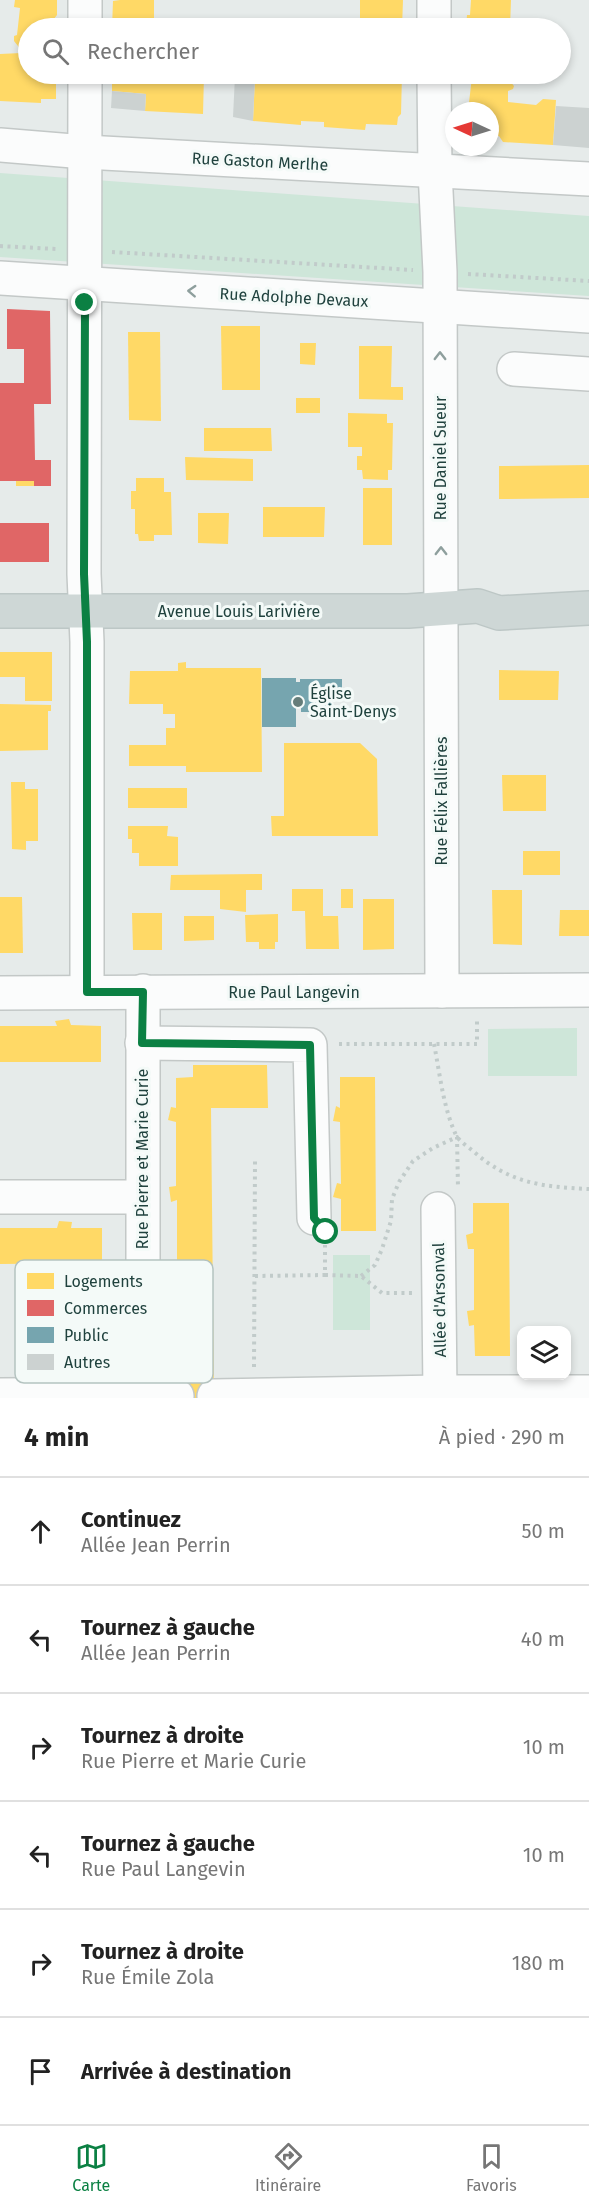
<!DOCTYPE html>
<html lang="fr">
<head>
<meta charset="utf-8">
<style>
	body { margin:0; font-family:"Fira Sans",sans-serif; background:#f6f6f6; color:#222 }
	.controls { position:absolute; right:18px; bottom:18px; display:grid; overflow:hidden; border-radius:12px; box-shadow:0 3px 9px #0003 }
	.controls button { width:54px; height:54px; display:grid; place-items:center; padding:0; border:0; border-bottom:2px solid #e0e0e0; background:#fff; color:#222; font:30px sans-serif }
	.compass { position:absolute; left:445px; top:102px; width:54px; height:54px; border-radius:50%; background:#fff; box-shadow:0 3px 9px #0003; rotate:274deg }
	.stop { position:absolute; width:18px; height:18px; margin:-14px; border:4px solid #0b8043; border-radius:50%; background:#fff }
	.stop.end { background:#0b8043; border-color:#fff; box-shadow:0 2px 6px #0008 }
	.list { margin:0; padding:0; list-style:none }
	h2 { display:flex; justify-content:space-between; align-items:center; height:78px; margin:0; padding:0 24px; font-size:26px }
	h2 small { font-size:20px; font-weight:400; color:#767676 }
	.list li { display:grid; grid-template-columns:39px 1fr auto; gap:18px; align-items:center; box-sizing:border-box; height:108px; padding:0 24px; border-top:2px solid #e0e0e0 }
	.list b { display:block; font-size:22px; white-space:nowrap }
	.list p { margin:0; font-size:20px; white-space:nowrap; color:#767676 }
	.list em { font-size:20px; font-style:normal; color:#767676 }
	.icon { flex:none; width:33px; height:33px; fill:none; stroke:currentColor; stroke-width:2; stroke-linecap:round; stroke-linejoin:round }
	.map { position:relative; flex:none; width:589px; height:1398px; overflow:hidden }
	.search { position:absolute; background:#fff; box-shadow:0 3px 9px #0003; left:18px; right:18px; top:18px; height:66px; display:flex; align-items:center; gap:15px; box-sizing:border-box; padding:0 21px; border-radius:33px; color:#767676; font-size:22px }
	.sheet { height:726px; background:#fff }
	nav { display:flex; justify-content:space-around; align-items:center; box-sizing:border-box; height:84px; border-top:2px solid #e0e0e0; background:#fff; font-size:16px; color:#767676 }
	nav a { display:grid; justify-items:center; gap:3px }
	nav .on { color:#0b8043 }
	.map>svg:first-child { display:block }
	.green { fill:#cee6d9 }
	.homes { fill:#ffd966 }
	.shops { fill:#e06666 }
	.public { fill:#76a5af }
	.building { fill:#ccd2d1 }
	.lines { fill:none; stroke-linecap:round; stroke-linejoin:round }
	.minor-casing { stroke:#c3c8c7; stroke-width:36 }
	.major-casing { stroke:#bdc7c6; stroke-width:36 }
	.path { stroke:#c1cbca; stroke-width:4; stroke-dasharray:3 4.5; stroke-linecap:butt }
	.minor { stroke:#fbfcfc; stroke-width:33 }
	.major { stroke:#ced7d6; stroke-width:33 }
	.oneway { stroke:#8e9f9d }
	.route { stroke:#0b8043; stroke-width:8 }
	.poi-dot { fill:#657d7a; stroke:#f4faf8; stroke-width:2 }
	.labels { text-anchor:middle; stroke-width:6; stroke-linejoin:round; paint-order:stroke }
	.street-label { font-size:16px; fill:#20423e; stroke:#f4faf8 }
	.poi-label { font-size:16px; fill:#20423e; stroke:#f4faf8; text-anchor:start }
	.key { fill:#f4faf8; stroke:#b4c3c0; stroke-width:1.5 }
	.key-label { font-size:16px; fill:#20423e }
</style>
</head>
<body>
<div class="map">
<svg width="589" height="1398" viewBox="0 0 589 1398">
	<rect width="100%" height="100%" fill="#e6ebea"/>
	<g class="green">
		<polygon points="0,173 589,216 589,296 0,257"/>
		<polygon points="577,1028 577,1076 488,1076 488,1029"/>
		<rect x="333" y="1255" width="37" height="75"/>
	</g>
	<g class="homes">
		<polygon points="15,0 57,0 57,15 53,20 56,22 56,28 28,28 28,74 56,75 56,99 41,99 41,103 0,101 0,54 21,53 22,51 14,41 14,36 17,35 20,8 14,7"/>
		<polygon points="120,0 154,0 154,28 112,28 113,1"/>
		<polygon points="360,0 403,0 402,28 360,28"/>
		<polygon points="471,0 511,0 510,28 466,28 467,15 470,15"/>
		<polygon points="112,74 204,75 203,114 145,111 146,94 112,91"/>
		<polygon points="360,74 402,74 401,114 398,117 397,125 366,124 365,130 324,127 324,122 301,121 301,125 253,121 255,77 360,83"/>
		<polygon points="465,74 509,74 509,80 514,86 513,89 508,91 508,102 536,105 543,99 556,100 553,145 503,142 499,136 490,135 490,111 468,111 472,77 465,76"/>
		<polygon points="221,326 260,326 260,390 222,390"/>
		<polygon points="128,332 160,332 161,421 129,420"/>
		<polygon points="300,343 316,343 315,365 300,364"/>
		<polygon points="359,346 392,346 391,387 403,387 403,400 359,399"/>
		<rect x="296" y="398" width="24" height="15"/>
		<polygon points="348,413 387,414 387,423 393,423 392,470 388,470 388,480 363,479 362,470 357,470 357,456 362,456 362,447 348,447"/>
		<polygon points="204,428 271,428 272,451 204,451"/>
		<polygon points="185,457 253,459 253,481 186,480"/>
		<polygon points="589,465 589,498 499,499 499,466"/>
		<polygon points="136,478 164,478 164,492 171,492 172,535 154,535 154,541 139,541 138,534 135,534 135,509 131,509 131,491 136,491"/>
		<rect x="16" y="481" width="18" height="5"/>
		<rect x="363" y="488" width="29" height="57"/>
		<polygon points="263,507 325,507 324,537 263,537"/>
		<polygon points="198,513 229,513 228,544 198,543"/>
		<polygon points="0,652 52,652 52,701 25,701 25,677 0,677"/>
		<polygon points="186,662 186,668 261,668 262,772 186,772 186,766 129,766 129,745 166,745 166,728 175,728 175,714 163,714 163,704 129,704 130,671 178,671 178,663"/>
		<polygon points="499,670 559,671 558,700 499,700"/>
		<polygon points="0,704 51,705 51,711 48,711 48,750 0,751"/>
		<polygon points="284,743 360,743 377,759 378,836 272,836 271,816 284,816"/>
		<polygon points="502,775 546,775 546,811 503,811"/>
		<polygon points="11,782 25,782 25,789 38,789 38,841 26,841 26,850 12,849"/>
		<rect x="128" y="788" width="59" height="20"/>
		<polygon points="128,826 168,826 167,836 178,837 178,866 139,866 139,853 132,853 132,839 128,839"/>
		<rect x="523" y="851" width="37" height="24"/>
		<polygon points="262,874 262,890 246,890 246,912 220,909 220,890 170,890 171,875"/>
		<polygon points="292,889 323,889 323,916 338,916 339,949 306,949 305,911 292,911"/>
		<rect x="341" y="889" width="12" height="19"/>
		<polygon points="492,890 522,890 522,945 493,944"/>
		<polygon points="0,897 22,897 23,953 0,953"/>
		<polygon points="363,899 394,899 394,949 363,950"/>
		<polygon points="560,910 589,910 589,936 559,936"/>
		<polygon points="132,913 162,913 162,950 133,950"/>
		<polygon points="278,914 278,942 275,942 275,949 259,949 259,942 246,942 245,915"/>
		<polygon points="184,916 214,916 214,940 184,941"/>
		<polygon points="69,1019 71,1025 101,1026 101,1062 0,1062 0,1026 57,1026 55,1021"/>
		<polygon points="193,1065 267,1065 268,1108 211,1108 214,1398 177,1398 178,1354 171,1352 173,1338 178,1340 177,1277 172,1278 170,1264 177,1262 177,1200 171,1202 169,1187 176,1186 176,1122 168,1120 171,1107 176,1108 176,1078 193,1077"/>
		<polygon points="340,1077 375,1077 376,1231 341,1231 341,1199 333,1197 337,1183 341,1184 340,1122 333,1121 336,1106 340,1108"/>
		<polygon points="473,1203 509,1203 510,1356 475,1356 474,1325 469,1326 467,1311 474,1310 474,1249 468,1249 466,1235 473,1233"/>
		<polygon points="59,1221 72,1222 71,1228 102,1228 102,1263 0,1264 0,1228 57,1228"/>
	</g>
	<g class="shops">
		<polygon points="7,309 50,311 51,404 34,404 35,460 51,460 51,486 34,486 34,481 0,481 0,383 24,383 24,349 7,349"/>
		<rect x="0" y="523" width="49" height="39"/>
	</g>
	<polygon class="public" points="262,678 296,678 296,682 300,682 300,679 342,679 342,695 333,695 333,712 301,712 301,708 296,708 296,727 262,727"/>
	<g class="building">
		<polygon points="235,76 255,77 253,121 233,117"/>
		<polygon points="112,91 146,94 145,111 111,108"/>
		<polygon points="556,106 589,108 589,148 553,145"/>
	</g>
	<g class="lines">
		<g class="minor-casing">
			<g id="minor">
				<polyline points="85,0 85,28"/>
				<polyline points="434,0 434,28"/>
				<polyline points="85,74 84,574 87,642 87,992"/>
				<polyline points="434,74 435,171 440,272 442,991"/>
				<polyline points="0,145 85,152 589,179"/>
				<polyline points="0,278 589,316"/>
				<polyline points="514,369 589,374"/>
				<polyline points="0,993 589,990"/>
				<polyline points="142,1043 310,1045 314,1218"/>
				<polyline points="0,1197 142,1197"/>
				<polyline points="438,1209 440,1392"/>
				<polyline points="0,1395 143,1394 177,1396"/>
				<polyline points="214,1396 440,1392 589,1392"/>
				<polyline points="143,1398 143,991"/>
			</g>
		</g>
		<g class="major-casing">
			<polyline id="major" points="0,611 408,611 478,606 499,613 589,608"/>
		</g>
		<g class="path">
			<polyline points="0,246 56,249"/>
			<polyline points="112,252 413,270"/>
			<polyline points="468,274 589,281"/>
			<polyline points="339,1044 477,1044 477,1019"/>
			<path d="M434 1044C440 1074 443 1107 456 1135 459 1141 467 1146 473 1151 509 1183 542 1187 589 1189"/>
			<polyline points="325,1275 361,1276 382,1293 412,1293"/>
			<polyline points="255,1276 325,1275 325,1245"/>
			<polyline points="361,1276 375,1265 382,1249 391,1221 392,1199 399,1182 413,1161 433,1148 457,1137 458,1188"/>
			<polyline points="254,1367 255,1161"/>
		</g>
		<use href="#minor" class="minor"/>
		<use href="#major" class="major"/>
	</g>
	<defs><path id="oneway-chevron" d="M-2-3.5L2.5 0L-2 3.5" fill="none" stroke-width="1.6" stroke-linecap="round" stroke-linejoin="round" transform="scale(1.5)"/></defs>
	<g class="oneway">
		<use href="#oneway-chevron" transform="translate(192 291) rotate(-177)"/>
		<use href="#oneway-chevron" transform="translate(440 356) rotate(-90)"/>
		<use href="#oneway-chevron" transform="translate(441 551) rotate(-90)"/>
	</g>
	<g class="lines">
		<polyline class="route" points="85,303 84,574 87,642 87,992 143,992 142,1043 310,1045 314,1218 326,1232"/>
	</g>
	<circle class="poi-dot" cx="298" cy="702" r="6"/>
	<g class="labels">
		<g class="street-label">
			<text transform="translate(260 161) rotate(3)" y="6">Rue Gaston Merlhe</text>
			<text transform="translate(294 297) rotate(3)" y="6">Rue Adolphe Devaux</text>
			<text transform="translate(440 458) rotate(-90)" y="6">Rue Daniel Sueur</text>
			<text x="239" y="617">Avenue Louis Larivière</text>
			<text transform="translate(441 801) rotate(-90)" y="6">Rue Félix Fallières</text>
			<text x="294" y="998">Rue Paul Langevin</text>
			<text transform="translate(142 1159) rotate(-90)" y="6">Rue Pierre et Marie Curie</text>
			<text transform="translate(439 1300) rotate(-91)" y="6">Allée d'Arsonval</text>
		</g>
		<g class="poi-label">
			<text x="310" y="699">Église<tspan x="310" dy="18">Saint-Denys</tspan></text>
		</g>
	</g>
	<rect x="15" y="1260" width="198" height="123" rx="9" class="key"/>
	<rect x="27" y="1273" width="27" height="16" fill="#ffd966"/>
	<rect x="27" y="1300" width="27" height="16" fill="#e06666"/>
	<rect x="27" y="1327" width="27" height="16" fill="#76a5af"/>
	<rect x="27" y="1354" width="27" height="16" fill="#ccd2d1"/>
	<g class="key-label">
		<text x="64" y="1287">Logements</text>
		<text x="64" y="1314">Commerces</text>
		<text x="64" y="1341">Public</text>
		<text x="64" y="1368">Autres</text>
	</g>
</svg>
<div class="controls">
<button><svg class="icon" aria-label="layers" viewBox="0 0 24 24"><path d="M12 4l9 5-9 5-9-5zM3 14l9 5 9-5"/></svg></button>
</div>
<svg class="compass" viewBox="-18 -18 36 36"><path d="M0-13l5 13h-10z" fill="#e53935"/><path d="M0 13l5-13h-10z" fill="#767676"/></svg>
<div class="stop" style="left:326px;top:1232px"></div>
<div class="stop end" style="left:85px;top:303px"></div>
<div class="search"><svg class="icon" aria-label="search" viewBox="0 0 24 24"><circle cx="10" cy="10" r="6"/><path d="M15 15l6 6"/></svg>Rechercher</div>
</div>
<section class="sheet">
<h2>4 min<small>À pied · 290 m</small></h2>
<ul class="list">
<li><svg class="icon" aria-label="ahead" viewBox="0 0 24 24"><path d="M12 20V5M6 11l6-6 6 6"/></svg><div><b>Continuez</b><p>Allée Jean Perrin</p></div><em>50 m</em></li>
<li><svg class="icon" aria-label="left" viewBox="0 0 24 24"><path d="M17 20v-9H6M10 6l-5 5 5 5"/></svg><div><b>Tournez à gauche</b><p>Allée Jean Perrin</p></div><em>40 m</em></li>
<li><svg class="icon" aria-label="right" viewBox="0 0 24 24"><path d="M7 20v-9h11M14 6l5 5-5 5"/></svg><div><b>Tournez à droite</b><p>Rue Pierre et Marie Curie</p></div><em>10 m</em></li>
<li><svg class="icon" aria-label="left" viewBox="0 0 24 24"><path d="M17 20v-9H6M10 6l-5 5 5 5"/></svg><div><b>Tournez à gauche</b><p>Rue Paul Langevin</p></div><em>10 m</em></li>
<li><svg class="icon" aria-label="right" viewBox="0 0 24 24"><path d="M7 20v-9h11M14 6l5 5-5 5"/></svg><div><b>Tournez à droite</b><p>Rue Émile Zola</p></div><em>180 m</em></li>
<li><svg class="icon" aria-label="arrive" viewBox="0 0 24 24"><path d="M6 21V4h12l-3 4 3 4H6"/></svg><div><b>Arrivée à destination</b></div></li>
</ul>
</section>
<nav>
<a class="on"><svg class="icon" aria-label="map" viewBox="0 0 24 24"><path d="M3 6l6-2 6 2 6-2v14l-6 2-6-2-6 2zM9 4v14M15 6v14"/></svg>Carte</a>
<a><svg class="icon" aria-label="directions" viewBox="0 0 24 24"><path d="M12 3l9 9-9 9-9-9zM9 14v-3h6M13 9l2 2-2 2"/></svg>Itinéraire</a>
<a><svg class="icon" aria-label="saved" viewBox="0 0 24 24"><path d="M7 4h10v16l-5-4-5 4z"/></svg>Favoris</a>
</nav>
</body>
</html>
